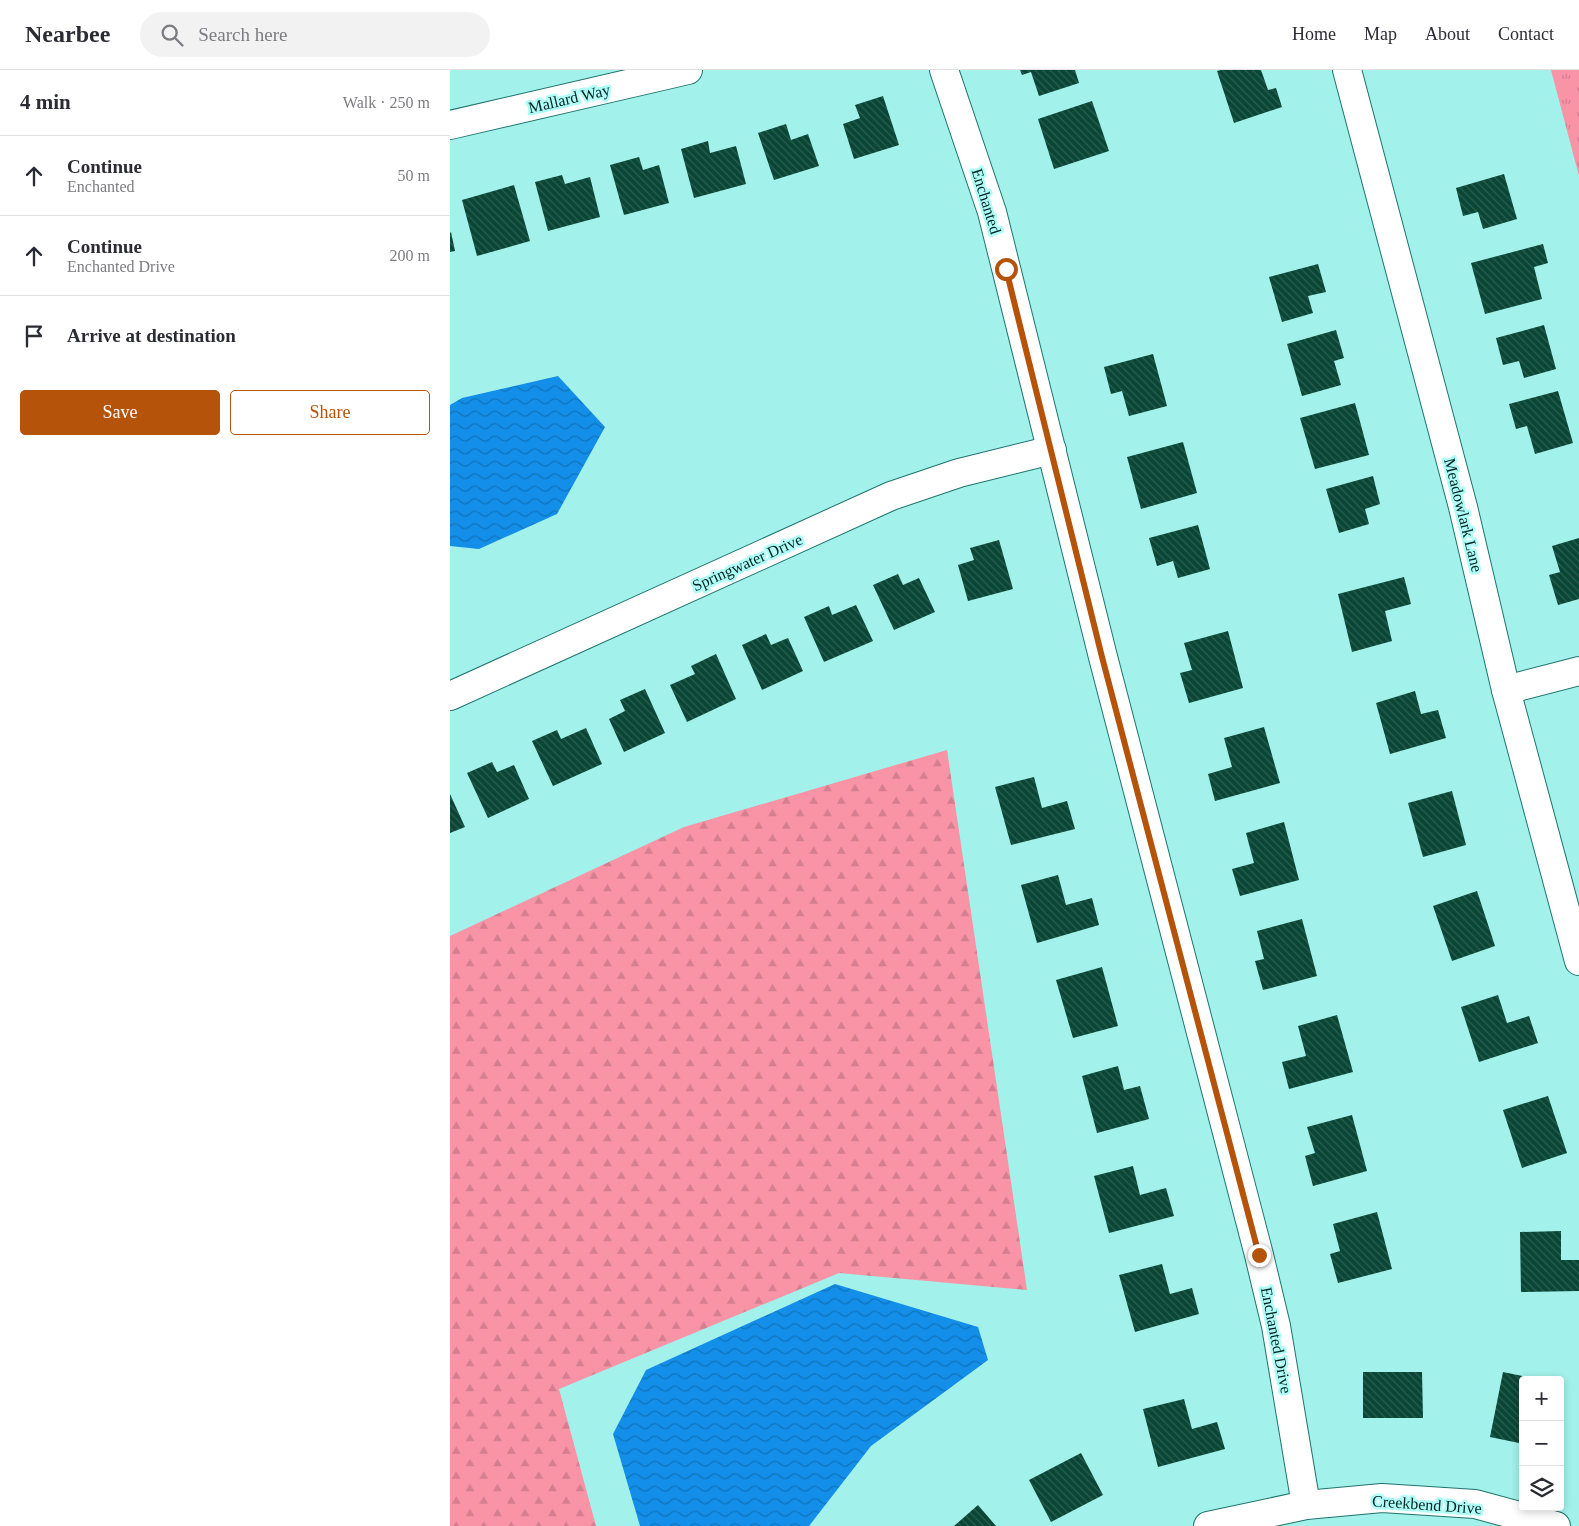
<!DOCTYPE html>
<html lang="en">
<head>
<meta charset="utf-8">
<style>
	body { margin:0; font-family:Georgia,serif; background:#f2f2f3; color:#2b2b33 }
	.controls { position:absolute; right:15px; bottom:15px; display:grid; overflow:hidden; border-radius:5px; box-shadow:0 2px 8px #0003 }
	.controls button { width:45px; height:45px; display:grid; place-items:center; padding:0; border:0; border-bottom:1px solid #e1e1e2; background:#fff; color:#2b2b33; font:25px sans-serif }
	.stop { position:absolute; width:15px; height:15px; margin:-11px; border:4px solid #b45309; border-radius:50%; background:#fff }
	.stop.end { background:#b45309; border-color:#fff; box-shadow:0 1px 5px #0008 }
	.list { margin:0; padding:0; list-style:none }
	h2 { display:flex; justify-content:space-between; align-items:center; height:65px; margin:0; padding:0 20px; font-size:21px }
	h2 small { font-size:16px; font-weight:400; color:#7c7c81 }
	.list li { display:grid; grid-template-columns:32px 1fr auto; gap:15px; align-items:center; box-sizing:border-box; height:80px; padding:0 20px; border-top:1px solid #e1e1e2 }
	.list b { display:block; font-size:19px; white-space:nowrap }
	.list p { margin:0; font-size:16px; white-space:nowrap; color:#7c7c81 }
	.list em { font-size:16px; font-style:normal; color:#7c7c81 }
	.actions { display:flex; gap:10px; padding:15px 20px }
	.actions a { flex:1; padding:11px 0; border:1px solid #b45309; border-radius:5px; text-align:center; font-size:18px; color:#b45309 }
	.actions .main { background:#b45309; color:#fff }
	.icon { flex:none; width:28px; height:28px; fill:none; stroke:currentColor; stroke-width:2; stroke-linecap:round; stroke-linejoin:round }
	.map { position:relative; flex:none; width:1129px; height:1456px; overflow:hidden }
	header { display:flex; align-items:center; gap:30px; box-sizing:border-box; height:70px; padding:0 25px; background:#fff; border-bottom:1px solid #e1e1e2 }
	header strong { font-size:24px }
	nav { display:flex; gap:28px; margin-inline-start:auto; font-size:18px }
	.search { width:350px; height:45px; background:#f2f2f3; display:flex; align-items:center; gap:12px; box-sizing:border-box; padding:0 18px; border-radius:28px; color:#7c7c81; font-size:19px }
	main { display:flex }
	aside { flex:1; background:#fff }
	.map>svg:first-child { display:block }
	.grass { fill:url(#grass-tufts) }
	.forest { fill:url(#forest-firs) }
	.water { fill:url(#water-waves) }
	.building { fill:url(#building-back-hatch) }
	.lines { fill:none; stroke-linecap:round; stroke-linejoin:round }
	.minor-casing { stroke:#1f746e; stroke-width:30 }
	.minor { stroke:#fff; stroke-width:28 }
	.route { stroke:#b45309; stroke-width:6 }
	.labels { text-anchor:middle; stroke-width:5; stroke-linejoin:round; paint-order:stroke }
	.street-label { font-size:16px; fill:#012321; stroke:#affef7 }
</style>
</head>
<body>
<header>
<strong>Nearbee</strong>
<div class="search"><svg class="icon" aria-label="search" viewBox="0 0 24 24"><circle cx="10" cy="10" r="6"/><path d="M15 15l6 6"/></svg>Search here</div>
<nav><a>Home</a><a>Map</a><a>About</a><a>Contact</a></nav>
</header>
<main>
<aside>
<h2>4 min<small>Walk · 250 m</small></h2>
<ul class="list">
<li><svg class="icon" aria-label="ahead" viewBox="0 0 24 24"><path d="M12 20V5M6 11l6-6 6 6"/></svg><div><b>Continue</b><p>Enchanted</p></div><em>50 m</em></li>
<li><svg class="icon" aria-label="ahead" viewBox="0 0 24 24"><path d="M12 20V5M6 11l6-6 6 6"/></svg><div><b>Continue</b><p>Enchanted Drive</p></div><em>200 m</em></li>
<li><svg class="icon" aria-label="arrive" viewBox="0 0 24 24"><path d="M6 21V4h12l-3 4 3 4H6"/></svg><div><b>Arrive at destination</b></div></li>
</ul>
<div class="actions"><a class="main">Save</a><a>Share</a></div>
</aside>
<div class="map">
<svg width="1129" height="1456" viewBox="0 0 1129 1456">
	<defs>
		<pattern id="grass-tufts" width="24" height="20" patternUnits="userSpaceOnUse" patternTransform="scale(1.25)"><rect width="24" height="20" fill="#f993a6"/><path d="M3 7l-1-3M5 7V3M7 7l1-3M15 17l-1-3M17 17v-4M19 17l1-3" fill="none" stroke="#d47e8f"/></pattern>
		<pattern id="forest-firs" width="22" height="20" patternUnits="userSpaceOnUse" patternTransform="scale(1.25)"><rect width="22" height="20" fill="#f993a6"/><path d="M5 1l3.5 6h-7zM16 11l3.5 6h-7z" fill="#d47e8f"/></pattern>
		<pattern id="water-waves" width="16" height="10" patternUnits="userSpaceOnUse" patternTransform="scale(1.25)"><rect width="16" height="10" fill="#138ee9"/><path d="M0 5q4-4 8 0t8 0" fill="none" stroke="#0f74bc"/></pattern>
		<pattern id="building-back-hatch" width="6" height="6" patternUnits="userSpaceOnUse" patternTransform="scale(1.25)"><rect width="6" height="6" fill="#094635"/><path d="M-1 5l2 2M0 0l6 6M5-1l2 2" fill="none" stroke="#2b5e50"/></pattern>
	</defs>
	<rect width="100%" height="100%" fill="#a2f1ea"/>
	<polygon class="grass" points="1101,0 1129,0 1129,106"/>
	<polygon class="forest" points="497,680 577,1220 389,1203 109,1319 146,1456 0,1456 0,866 234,757"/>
	<g class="water">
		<polygon points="108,306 155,357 107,444 29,479 0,476 0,335 12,328"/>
		<polygon points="385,1214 528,1257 538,1290 421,1376 359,1456 190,1456 163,1364 196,1300"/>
	</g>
	<g class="building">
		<polygon points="570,0 625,0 629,13 589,26 581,2 572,5"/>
		<polygon points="771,0 811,0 818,20 826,18 832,37 784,53 767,1"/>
		<polygon points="433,26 449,75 404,89 393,54 410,48 405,35"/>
		<polygon points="642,31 659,81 604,99 588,49"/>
		<polygon points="336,54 341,70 358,64 369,96 324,110 308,63"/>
		<polygon points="258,71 260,83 286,76 296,114 244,128 231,79"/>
		<polygon points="189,87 193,100 209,95 219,133 174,145 160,95"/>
		<polygon points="1054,104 1067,149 1033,159 1028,142 1013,146 1006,118"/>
		<polygon points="112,105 115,114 140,107 150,147 98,161 85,112"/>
		<polygon points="64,115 80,171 27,186 12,130"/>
		<polygon points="1,162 5,181 0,182 0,163"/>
		<polygon points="1093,174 1098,193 1084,197 1092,229 1035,244 1021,193"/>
		<polygon points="868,194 876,222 858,226 863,243 832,252 819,207"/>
		<polygon points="1094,255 1106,299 1074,308 1069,291 1053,295 1046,268"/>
		<polygon points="886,260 894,288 884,291 891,315 852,326 837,274"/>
		<polygon points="703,284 717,336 679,346 672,321 661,324 654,297"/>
		<polygon points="1108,321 1123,373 1085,384 1077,356 1066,359 1059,334"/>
		<polygon points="905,333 919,385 865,399 850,348"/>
		<polygon points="733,372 747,423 691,439 677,387"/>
		<polygon points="923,406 930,434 915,439 919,454 889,463 876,419"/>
		<polygon points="748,455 760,499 728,508 723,491 707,496 699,468"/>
		<polygon points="1129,468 1129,529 1108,535 1099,505 1110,502 1102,476"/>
		<polygon points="549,470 563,519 518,531 508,495 524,490 520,478"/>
		<polygon points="448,504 453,515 469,508 485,542 444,560 423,515"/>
		<polygon points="954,507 961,534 935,541 942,571 902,582 888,524"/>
		<polygon points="406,535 423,571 374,592 354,547 379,536 382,545"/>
		<polygon points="778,561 793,618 739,633 730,603 742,600 734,573"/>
		<polygon points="316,564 321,575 338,568 353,601 312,620 292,575"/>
		<polygon points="266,584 286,629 237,652 220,615 245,604 241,596"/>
		<polygon points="195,619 215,663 174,682 159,649 175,641 170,630"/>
		<polygon points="965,621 971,644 988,640 996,668 940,684 926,633"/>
		<polygon points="814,657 830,713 765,731 758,704 782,697 774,668"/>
		<polygon points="136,658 152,694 103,716 82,671 107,660 111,669"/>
		<polygon points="42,692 47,702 64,695 79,729 38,748 17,703"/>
		<polygon points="584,707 592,738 617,731 625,759 561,775 545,717"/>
		<polygon points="1002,721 1016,775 973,787 958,733"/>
		<polygon points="0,724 15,757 0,763"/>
		<polygon points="834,752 849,810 790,826 782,799 804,793 796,763"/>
		<polygon points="608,805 616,835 642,828 649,855 587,873 571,815"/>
		<polygon points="1027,821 1045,876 1002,891 983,836"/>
		<polygon points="852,849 867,906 813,920 805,891 814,889 807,861"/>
		<polygon points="652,897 668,956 623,968 606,910"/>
		<polygon points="1048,925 1057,953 1079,946 1088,973 1029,992 1011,937"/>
		<polygon points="887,945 903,1002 839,1019 832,992 856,986 848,956"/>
		<polygon points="668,996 674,1020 690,1016 699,1049 647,1063 632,1006"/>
		<polygon points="1098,1026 1117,1083 1072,1098 1053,1040"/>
		<polygon points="902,1045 917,1101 863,1116 855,1086 865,1083 857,1057"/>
		<polygon points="683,1096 690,1125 716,1118 724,1146 659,1163 644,1106"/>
		<polygon points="927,1142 942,1199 888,1213 880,1184 890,1181 883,1154"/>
		<polygon points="1111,1161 1111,1190 1129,1190 1129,1221 1071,1222 1070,1162"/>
		<polygon points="712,1194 720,1224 742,1218 749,1244 685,1262 669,1205"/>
		<polygon points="913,1302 972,1302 973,1348 913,1348"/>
		<polygon points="1053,1302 1087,1309 1073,1310 1073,1356 1069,1373 1040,1367"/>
		<polygon points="734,1329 742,1359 767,1352 775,1379 708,1397 693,1339"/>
		<polygon points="631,1383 653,1425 601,1452 579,1410"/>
		<polygon points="528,1435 546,1456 504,1456"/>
	</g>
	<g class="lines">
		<g class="minor-casing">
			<g id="minor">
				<polyline points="494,0 542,142 653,587 809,1185 826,1256 856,1435"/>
				<polyline points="897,0 1013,437 1056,620 1129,891"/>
				<polyline points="0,55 238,0"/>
				<polyline points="1056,620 1129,601"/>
				<polyline points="0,626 441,426 509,403 602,380"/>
				<polyline points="758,1456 856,1435 932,1428 1025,1434 1106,1456"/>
			</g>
		</g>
		<use href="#minor" class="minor"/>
	</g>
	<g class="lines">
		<polyline class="route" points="556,199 652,587 809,1185"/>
	</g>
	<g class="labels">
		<g class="street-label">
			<text transform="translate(119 28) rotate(-13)" y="6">Mallard Way</text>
			<text transform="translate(537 131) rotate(73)" y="6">Enchanted</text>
			<text transform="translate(1014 445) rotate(76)" y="6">Meadowlark Lane</text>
			<text transform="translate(297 492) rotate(-24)" y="6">Springwater Drive</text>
			<text transform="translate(827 1270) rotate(79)" y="6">Enchanted Drive</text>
			<text transform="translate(977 1434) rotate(4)" y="6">Creekbend Drive</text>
		</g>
	</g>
</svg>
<div class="controls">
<button>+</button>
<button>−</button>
<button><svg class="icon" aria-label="layers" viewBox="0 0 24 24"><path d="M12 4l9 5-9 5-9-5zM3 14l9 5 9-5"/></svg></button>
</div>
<div class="stop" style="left:556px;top:199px"></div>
<div class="stop end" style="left:809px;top:1185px"></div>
</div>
</main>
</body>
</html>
